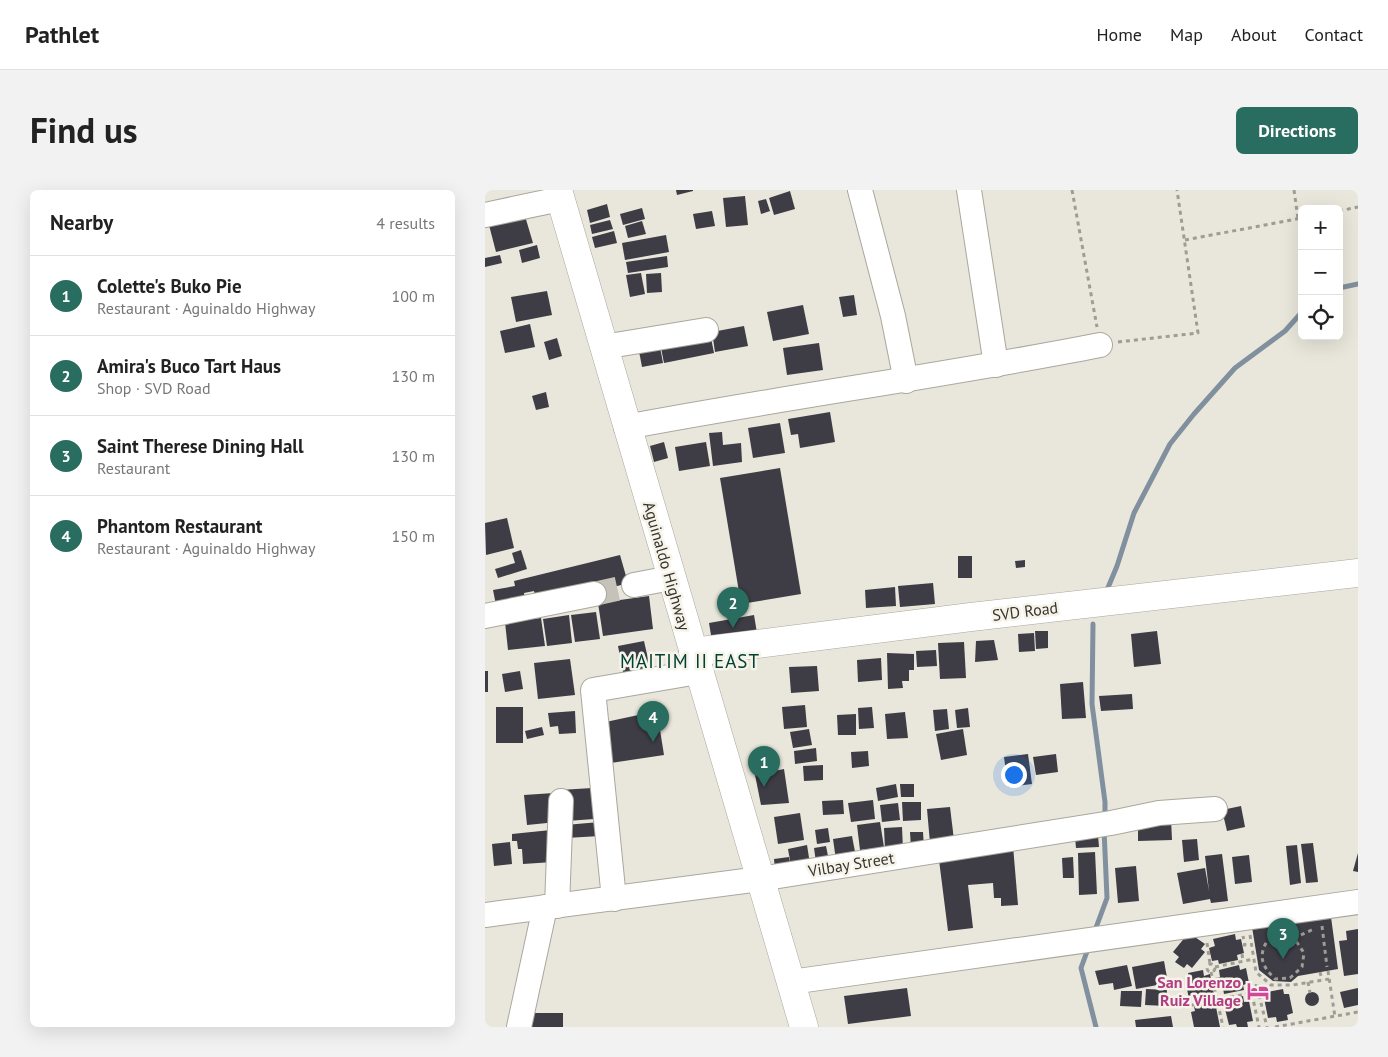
<!DOCTYPE html>
<html lang="en">
<head>
<meta charset="utf-8">
<style>
	body { margin:0; font-family:"PT Sans",sans-serif; background:#f2f2f2; color:#222 }
	.controls { position:absolute; right:15px; top:15px; display:grid; overflow:hidden; border-radius:8px; box-shadow:0 5px 20px #0002 }
	.controls button { width:45px; height:45px; display:grid; place-items:center; padding:0; border:0; border-bottom:1px solid #e0e0e0; background:#fff; color:#222; font:25px sans-serif }
	.you { position:absolute; left:528px; top:584px; width:18px; height:18px; margin:-12px; border:4px solid #fff; border-radius:50%; background:#1a73e8; box-shadow:0 0 0 8px #1a73e833 }
	.badge { display:grid; place-items:center; width:32px; height:32px; border-radius:50%; background:#286d5f; color:#fff; font-size:16px; font-weight:700 }
	.pin { position:absolute; translate:-50% -41px; filter:drop-shadow(0 1px 2px #0008) }
	.pin::after { content:''; position:absolute; top:26px; width:18px; height:15px; background:inherit; clip-path:polygon(0 0,100% 0,50% 100%) }
	.list { margin:0; padding:0; list-style:none }
	h2 { display:flex; justify-content:space-between; align-items:center; height:65px; margin:0; padding:0 20px; font-size:21px }
	h2 small { font-size:16px; font-weight:400; color:#767676 }
	.list li { display:grid; grid-template-columns:32px 1fr auto; gap:15px; align-items:center; box-sizing:border-box; height:80px; padding:0 20px; border-top:1px solid #e0e0e0 }
	.list b { display:block; font-size:19px; white-space:nowrap }
	.list p { margin:0; font-size:16px; white-space:nowrap; color:#767676 }
	.list em { font-size:16px; font-style:normal; color:#767676 }
	.icon { flex:none; width:28px; height:28px; fill:none; stroke:currentColor; stroke-width:2; stroke-linecap:round; stroke-linejoin:round }
	.map { position:relative; flex:none; width:873px; height:837px; overflow:hidden; border-radius:8px }
	header { display:flex; align-items:center; gap:30px; box-sizing:border-box; height:70px; padding:0 25px; background:#fff; border-bottom:1px solid #e0e0e0 }
	header strong { font-size:24px }
	nav { display:flex; gap:28px; margin-inline-start:auto; font-size:18px }
	.intro { display:flex; align-items:center; justify-content:space-between; box-sizing:border-box; height:120px; padding:0 30px }
	h1 { margin:0; font-size:35px }
	.button { padding:12px 22px; border-radius:8px; background:#286d5f; color:#fff; font-size:18px; font-weight:700 }
	main { display:flex; gap:30px; padding:0 30px }
	aside { flex:1; background:#fff; border-radius:8px; box-shadow:0 5px 20px #0002 }
	.map>svg:first-child { display:block }
	.lines { fill:none; stroke-linecap:round; stroke-linejoin:round }
	.stream { stroke:#81909f; stroke-width:5 }
	.building { fill:#3e3c45 }
	.minor-tunnel { stroke:#c5c2b9; stroke-width:24; stroke-dasharray:24 12; stroke-linecap:butt }
	.minor-casing { stroke:#aaa79d; stroke-width:26 }
	.major-casing { stroke:#aaa79d; stroke-width:29 }
	.path { stroke:#9e9c94; stroke-width:3; stroke-dasharray:4 4; stroke-linecap:butt }
	.minor { stroke:#fff; stroke-width:24 }
	.major { stroke:#fff; stroke-width:28 }
	.labels { text-anchor:middle; stroke-width:5; stroke-linejoin:round; paint-order:stroke }
	.street-label { font-size:16px; fill:#353430; stroke:#f6f3e8 }
	.hotel-label { font-size:16px; font-weight:bold; fill:#b23c85; stroke:#f6f3e8; text-anchor:end }
	.quarter-label { font-size:19px; letter-spacing:1px; fill:#024036; stroke:#f6f3e8 }
</style>
</head>
<body>
<header>
<strong>Pathlet</strong>
<nav><a>Home</a><a>Map</a><a>About</a><a>Contact</a></nav>
</header>
<div class="intro"><h1>Find us</h1><a class="button">Directions</a></div>
<main>
<aside>
<h2>Nearby<small>4 results</small></h2>
<ul class="list">
<li><span class="badge">1</span><div><b>Colette's Buko Pie</b><p>Restaurant · Aguinaldo Highway</p></div><em>100 m</em></li>
<li><span class="badge">2</span><div><b>Amira's Buco Tart Haus</b><p>Shop · SVD Road</p></div><em>130 m</em></li>
<li><span class="badge">3</span><div><b>Saint Therese Dining Hall</b><p>Restaurant</p></div><em>130 m</em></li>
<li><span class="badge">4</span><div><b>Phantom Restaurant</b><p>Restaurant · Aguinaldo Highway</p></div><em>150 m</em></li>
</ul>
</aside>
<div class="map">
<svg width="873" height="837" viewBox="0 0 873 837">
	<rect width="100%" height="100%" fill="#e9e6db"/>
	<g class="lines">
		<g class="stream">
			<polyline points="854,98 873,94"/>
			<polyline points="622,400 632,376 649,323 685,254 709,224 750,178 800,141 817,122"/>
			<polyline points="608,434 607,514 620,612 620,628"/>
			<polyline points="609,743 622,708 619,639"/>
			<polyline points="604,756 596,778 611,837"/>
		</g>
	</g>
	<g class="building">
		<polygon points="191,0 208,0 208,1 192,5"/>
		<polygon points="305,1 310,19 289,25 284,8"/>
		<polygon points="260,6 263,35 241,37 238,8"/>
		<polygon points="281,9 285,21 276,24 273,11"/>
		<polygon points="122,14 125,27 105,33 102,20"/>
		<polygon points="157,18 160,29 138,35 135,24"/>
		<polygon points="227,21 230,36 211,39 208,24"/>
		<polygon points="40,26 48,53 11,62 4,35"/>
		<polygon points="125,30 128,39 107,44 105,35"/>
		<polygon points="157,31 161,44 143,48 140,36"/>
		<polygon points="129,41 132,53 110,58 107,47"/>
		<polygon points="181,45 184,62 140,70 137,53"/>
		<polygon points="52,55 55,68 37,73 34,60"/>
		<polygon points="15,65 17,73 0,77 0,68"/>
		<polygon points="182,66 183,77 143,83 141,72"/>
		<polygon points="156,83 160,104 145,107 141,85"/>
		<polygon points="176,83 177,102 162,103 161,84"/>
		<polygon points="62,101 67,125 31,132 26,107"/>
		<polygon points="369,105 372,125 358,127 354,107"/>
		<polygon points="318,115 324,144 288,151 282,122"/>
		<polygon points="45,134 50,157 20,163 15,141"/>
		<polygon points="259,136 263,156 230,162 227,142"/>
		<polygon points="72,148 77,166 64,170 59,152"/>
		<polygon points="226,148 229,163 179,173 176,158"/>
		<polygon points="174,152 178,173 157,177 153,156"/>
		<polygon points="334,153 338,180 302,185 298,158"/>
		<polygon points="61,202 64,217 51,220 47,206"/>
		<polygon points="345,222 350,252 315,258 313,244 306,245 303,229"/>
		<polygon points="295,233 300,263 268,268 263,238"/>
		<polygon points="237,242 238,255 256,253 257,272 228,276 224,243"/>
		<polygon points="179,252 183,268 169,272 165,256"/>
		<polygon points="221,252 225,276 194,281 190,257"/>
		<polygon points="295,278 316,404 256,414 235,288"/>
		<polygon points="22,328 29,358 1,365 0,333"/>
		<polygon points="36,360 42,379 13,388 10,379 30,373 27,363"/>
		<polygon points="135,365 143,393 111,402 109,392 50,405 49,401 39,403 41,415 12,420 8,400 30,396 29,391"/>
		<rect x="473" y="366" width="14" height="22"/>
		<polygon points="540,370 540,377 531,378 530,371"/>
		<polygon points="448,393 450,414 415,417 413,396"/>
		<polygon points="410,397 411,416 381,418 380,400"/>
		<polygon points="164,406 168,439 118,446 113,413"/>
		<polygon points="111,422 115,449 90,452 86,425"/>
		<polygon points="84,425 87,453 62,456 58,429"/>
		<polygon points="269,425 272,443 227,451 224,433"/>
		<polygon points="56,428 60,456 23,460 20,432"/>
		<polygon points="550,441 563,441 563,458 551,459"/>
		<polygon points="672,441 676,474 649,477 646,444"/>
		<polygon points="549,443 550,461 534,462 533,444"/>
		<polygon points="509,450 513,470 490,472 491,451"/>
		<polygon points="159,451 166,482 139,487 133,456"/>
		<polygon points="479,452 481,488 455,489 453,453"/>
		<polygon points="451,460 452,476 432,477 431,461"/>
		<polygon points="402,463 429,464 429,480 424,480 424,491 417,491 418,498 403,499"/>
		<polygon points="396,468 397,490 373,492 372,470"/>
		<polygon points="85,469 90,505 53,509 49,473"/>
		<polygon points="332,476 334,501 306,503 304,477"/>
		<rect x="0" y="481" width="3" height="21"/>
		<polygon points="35,481 38,499 20,502 17,484"/>
		<polygon points="598,492 601,528 577,529 575,494"/>
		<polygon points="647,504 648,519 616,521 614,506"/>
		<polygon points="320,515 322,537 299,539 297,517"/>
		<rect x="11" y="517" width="27" height="36"/>
		<polygon points="387,517 389,538 374,539 373,518"/>
		<polygon points="483,518 485,537 472,538 470,520"/>
		<polygon points="462,519 464,539 450,541 448,520"/>
		<polygon points="90,521 91,543 74,544 73,536 65,537 63,523"/>
		<polygon points="172,521 179,565 119,574 116,533"/>
		<polygon points="420,522 423,548 402,549 400,524"/>
		<polygon points="371,524 371,545 353,545 352,525"/>
		<polygon points="57,537 59,545 42,549 40,541"/>
		<polygon points="324,539 327,555 308,558 305,542"/>
		<polygon points="478,539 482,565 456,570 451,544"/>
		<polygon points="331,558 332,571 310,574 309,561"/>
		<polygon points="383,561 384,576 367,578 366,562"/>
		<polygon points="543,564 547,594 523,597 519,567"/>
		<polygon points="571,564 573,582 551,585 548,567"/>
		<polygon points="338,575 338,590 319,591 318,576"/>
		<polygon points="299,579 304,613 276,615 270,585"/>
		<polygon points="411,594 413,607 393,611 391,598"/>
		<polygon points="415,594 429,594 429,607 416,607"/>
		<polygon points="107,598 109,629 82,631 75,600"/>
		<polygon points="69,603 72,632 42,635 39,605"/>
		<polygon points="358,610 359,624 338,625 337,611"/>
		<polygon points="388,610 390,629 366,632 363,613"/>
		<polygon points="417,612 436,612 436,630 418,631"/>
		<polygon points="413,613 415,630 397,632 395,615"/>
		<polygon points="756,616 760,637 742,641 737,620"/>
		<polygon points="465,617 469,650 445,653 442,619"/>
		<polygon points="315,623 319,650 293,654 289,627"/>
		<polygon points="653,629 686,629 687,650 653,651"/>
		<polygon points="115,632 115,646 81,648 80,635"/>
		<polygon points="395,632 399,657 375,660 372,635"/>
		<polygon points="417,637 418,660 400,660 399,638"/>
		<polygon points="343,638 345,652 332,654 330,640"/>
		<polygon points="66,640 68,672 38,674 37,659 33,659 32,651 27,651 27,644"/>
		<polygon points="425,642 438,642 439,658 426,659"/>
		<polygon points="613,645 614,657 591,658 590,647"/>
		<polygon points="367,646 371,667 351,670 348,649"/>
		<polygon points="712,649 714,670 699,672 697,650"/>
		<polygon points="25,652 27,674 9,676 7,654"/>
		<polygon points="828,653 833,692 821,693 816,654"/>
		<polygon points="322,655 325,674 306,676 303,659"/>
		<polygon points="812,655 816,693 805,695 801,656"/>
		<polygon points="341,656 344,671 331,672 329,658"/>
		<polygon points="528,656 533,715 516,716 516,708 509,708 508,693 483,695 488,738 463,741 454,670"/>
		<polygon points="610,662 612,704 594,705 593,663"/>
		<polygon points="873,663 873,682 868,681"/>
		<polygon points="737,664 743,711 726,713 725,709 698,714 692,683 720,678 724,701 720,666"/>
		<polygon points="764,665 767,692 750,694 747,667"/>
		<polygon points="304,667 306,678 290,680 289,669"/>
		<polygon points="588,667 589,688 578,688 577,668"/>
		<polygon points="651,676 654,711 633,713 630,678"/>
		<polygon points="846,727 853,779 813,786 806,792 788,791 774,780 767,737"/>
		<polygon points="873,739 873,784 859,786 854,751 862,750 861,741"/>
		<polygon points="750,744 751,750 756,749 759,763 752,765 753,770 734,774 733,770 727,771 724,758 730,756 728,749"/>
		<polygon points="707,745 720,754 716,759 720,762 707,778 702,774 699,778 690,772 694,767 688,762 701,746 704,749"/>
		<polygon points="679,771 683,793 651,799 647,777"/>
		<polygon points="642,775 647,796 629,800 628,793 614,795 610,781"/>
		<polygon points="754,775 755,780 761,778 764,793 758,795 759,800 739,804 738,798 732,799 730,788 735,787 734,780"/>
		<polygon points="718,780 719,786 725,784 729,804 722,806 723,811 713,813 711,808 704,809 700,789 704,788 703,783"/>
		<polygon points="422,798 426,826 363,834 359,806"/>
		<polygon points="873,798 873,815 859,818 855,802"/>
		<polygon points="661,799 682,800 681,816 660,815"/>
		<polygon points="798,799 799,804 804,804 808,823 802,825 803,830 792,832 791,827 783,828 779,808 783,807 782,802"/>
		<polygon points="636,801 657,801 656,817 635,816"/>
		<circle cx="827" cy="809" r="7"/>
		<polygon points="758,806 759,812 764,811 768,831 762,832 763,837 752,837 751,834 744,835 739,815 744,814 743,809"/>
		<polygon points="724,813 726,819 731,817 735,837 709,837 706,822 710,821 709,816"/>
		<rect x="44" y="823" width="34" height="14"/>
		<polygon points="686,826 688,837 651,837 650,830"/>
	</g>
	<g class="lines">
		<polyline class="minor-tunnel" points="109,404 149,395"/>
		<g class="minor-casing">
			<g id="minor">
				<polyline points="375,0 408,126 421,191"/>
				<polyline points="484,0 511,175"/>
				<polyline points="0,25 75,9"/>
				<polyline points="118,157 221,140"/>
				<path d="M141 237C299 207 458 186 615 155"/>
				<polyline points="149,395 186,388"/>
				<polyline points="0,426 109,404"/>
				<polyline points="129,709 108,500 213,482"/>
				<polyline points="72,716 76,611"/>
				<polyline points="0,725 275,689 626,633 674,623 730,619"/>
				<polyline points="306,792 873,712"/>
				<polyline points="34,837 60,717"/>
			</g>
		</g>
		<g class="major-casing">
			<g id="major">
				<polyline points="73,0 319,837"/>
				<polyline points="208,462 486,427 873,383"/>
			</g>
		</g>
		<g class="path">
			<polyline points="587,0 612,137"/>
			<polyline points="809,0 813,29"/>
			<polyline points="854,21 873,17"/>
			<polyline points="700,50 817,28"/>
			<polyline points="633,152 713,143 692,0"/>
			<polyline points="837,736 842,777"/>
			<polyline points="765,745 771,782 786,795 808,795 844,789"/>
			<path d="M809 748 800 743 782 751C773 767 777 776 790 789L805 788 817 777 819 763 809 748 829 739"/>
			<polyline points="722,753 725,774"/>
			<polyline points="758,755 760,755 758,746"/>
			<polyline points="757,764 758,771"/>
			<circle cx="726" cy="778" r="4"/>
			<polyline points="730,777 769,769"/>
			<polyline points="843,781 850,827"/>
			<polyline points="726,782 738,837"/>
			<polyline points="835,782 837,790"/>
			<polyline points="823,792 825,803"/>
			<circle cx="771" cy="801" r="5.5"/>
			<polyline points="767,804 774,837"/>
			<polyline points="774,805 782,837"/>
			<polyline points="698,817 766,803"/>
			<polyline points="790,837 873,822"/>
		</g>
		<use href="#minor" class="minor"/>
		<use href="#major" class="major"/>
	</g>
	<defs>
		<g id="hotel-bare" transform="scale(1.725)"><path d="M-6-4.5h1.5V1H6V5H4.5V3h-9V5H-6ZM-4 0a1.8 1.8 0 1 1 3.6 0ZM.5 0V-2.5h3Q6-2.5 6 0Z" fill="#d1479c" stroke="#f6f3e8" stroke-width="2.5" paint-order="stroke"/></g>
	</defs>
	<g fill-rule="evenodd">
		<use href="#hotel-bare" x="773" y="801"/>
	</g>
	<g class="labels">
		<g class="street-label">
			<text transform="translate(182 376) rotate(74)" y="6">Aguinaldo Highway</text>
			<text transform="translate(540 421) rotate(-7)" y="6">SVD Road</text>
			<text transform="translate(366 674) rotate(-9)" y="6">Vilbay Street</text>
		</g>
		<g class="hotel-label">
			<text x="756" y="798">San Lorenzo<tspan x="756" dy="18">Ruiz Village</tspan></text>
		</g>
		<g class="quarter-label">
			<text x="205" y="478">MAITIM II EAST</text>
		</g>
	</g>
</svg>
<div class="controls">
<button>+</button>
<button>−</button>
<button><svg class="icon" aria-label="locate" viewBox="0 0 24 24"><circle cx="12" cy="12" r="6"/><path d="M12 2v4M12 18v4M2 12h4M18 12h4"/></svg></button>
</div>
<div class="you"></div>
<div class="pin badge" style="left:279px;top:597px">1</div>
<div class="pin badge" style="left:248px;top:438px">2</div>
<div class="pin badge" style="left:798px;top:769px">3</div>
<div class="pin badge" style="left:168px;top:552px">4</div>
</div>
</main>
</body>
</html>
